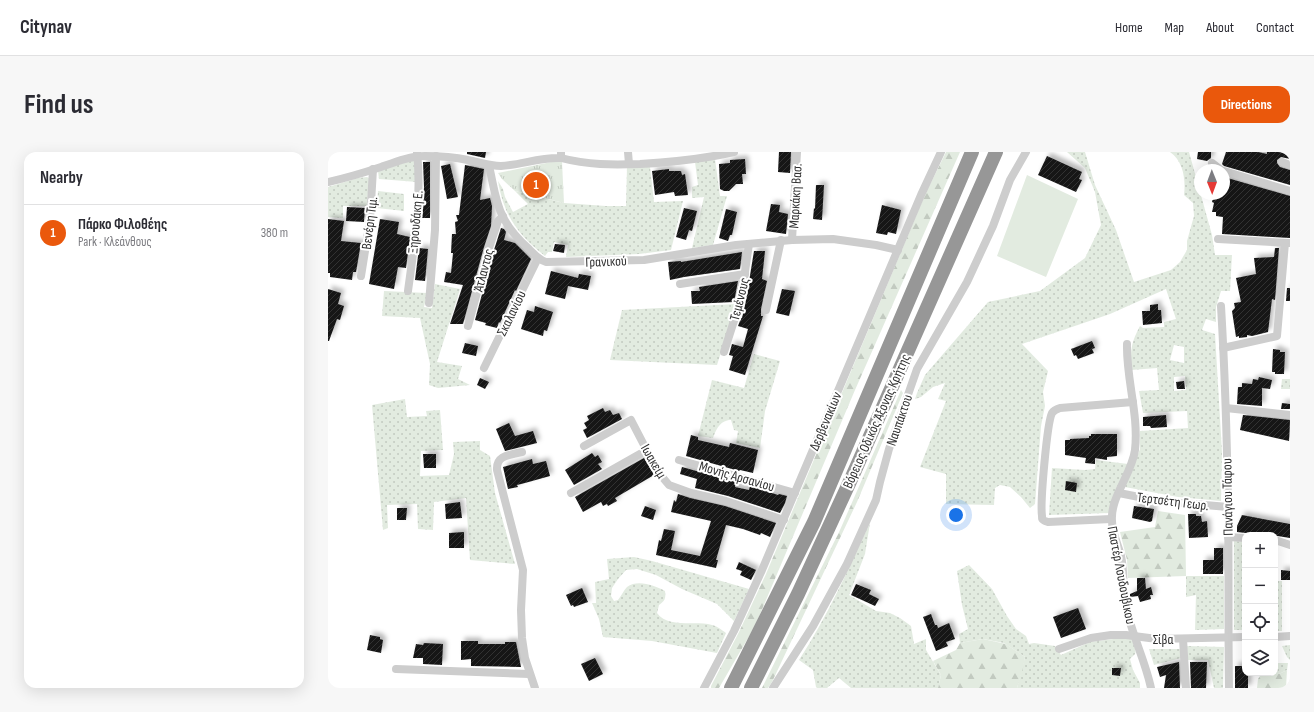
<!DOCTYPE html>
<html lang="en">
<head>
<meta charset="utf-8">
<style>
	body { margin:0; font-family:"Sofia Sans Condensed",sans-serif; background:#f7f7f7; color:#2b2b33 }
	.controls { position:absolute; right:12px; bottom:12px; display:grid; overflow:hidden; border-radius:8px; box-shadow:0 4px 16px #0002 }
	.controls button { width:36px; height:36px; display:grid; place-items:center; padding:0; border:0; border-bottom:1px solid #e1e1e2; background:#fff; color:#2b2b33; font:20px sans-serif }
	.compass { position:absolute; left:866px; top:12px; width:36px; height:36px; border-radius:50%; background:#fff; box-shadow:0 4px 16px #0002; rotate:179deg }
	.you { position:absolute; left:628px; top:363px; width:14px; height:14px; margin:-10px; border:3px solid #fff; border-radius:50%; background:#1a73e8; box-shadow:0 0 0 6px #1a73e833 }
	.badge { display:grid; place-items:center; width:26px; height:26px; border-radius:50%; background:#ea580c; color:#fff; font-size:13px; font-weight:700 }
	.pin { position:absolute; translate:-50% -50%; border:2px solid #fff; box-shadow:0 1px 4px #0006 }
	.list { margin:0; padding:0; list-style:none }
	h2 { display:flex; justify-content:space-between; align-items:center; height:52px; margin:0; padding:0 16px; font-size:17px }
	h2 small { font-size:13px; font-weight:400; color:#7c7c81 }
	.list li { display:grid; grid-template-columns:26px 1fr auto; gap:12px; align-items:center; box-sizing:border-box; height:56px; padding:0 16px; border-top:1px solid #e1e1e2 }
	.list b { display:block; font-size:15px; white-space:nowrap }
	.list p { margin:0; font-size:13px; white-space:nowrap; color:#7c7c81 }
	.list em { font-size:13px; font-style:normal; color:#7c7c81 }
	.icon { flex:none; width:22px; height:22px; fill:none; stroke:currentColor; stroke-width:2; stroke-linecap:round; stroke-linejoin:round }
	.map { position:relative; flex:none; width:962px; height:536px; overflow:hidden; border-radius:12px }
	header { display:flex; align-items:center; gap:24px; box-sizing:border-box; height:56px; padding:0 20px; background:#fff; border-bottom:1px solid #e1e1e2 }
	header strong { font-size:19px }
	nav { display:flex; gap:22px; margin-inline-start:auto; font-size:14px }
	.intro { display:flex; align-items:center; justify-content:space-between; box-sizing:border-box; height:96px; padding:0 24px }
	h1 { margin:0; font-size:28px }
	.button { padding:10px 18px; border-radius:12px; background:#ea580c; color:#fff; font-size:14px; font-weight:700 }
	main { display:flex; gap:24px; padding:0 24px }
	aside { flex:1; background:#fff; border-radius:12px; box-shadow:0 4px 16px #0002 }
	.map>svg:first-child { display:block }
	.grass { fill:url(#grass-dots); fill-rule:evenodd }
	.forest { fill:url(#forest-firs) }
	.park { fill:url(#park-tufts) }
	.pitch { fill:#e2ebe0 }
	.building { fill:url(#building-hatch); filter:url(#shadow) }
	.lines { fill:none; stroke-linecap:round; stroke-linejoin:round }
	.street { stroke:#cdcdcd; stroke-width:8 }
	.highway { stroke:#979797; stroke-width:14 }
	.labels { text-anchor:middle; stroke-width:4; stroke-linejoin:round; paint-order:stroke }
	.street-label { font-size:14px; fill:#303030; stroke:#fff }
</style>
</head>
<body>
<header>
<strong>Citynav</strong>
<nav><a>Home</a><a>Map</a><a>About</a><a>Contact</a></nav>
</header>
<div class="intro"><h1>Find us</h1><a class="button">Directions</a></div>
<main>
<aside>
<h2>Nearby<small></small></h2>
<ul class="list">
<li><span class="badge">1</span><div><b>Πάρκο Φιλοθέης</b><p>Park · Κλεάνθους</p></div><em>380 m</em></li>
</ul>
</aside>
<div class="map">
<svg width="962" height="536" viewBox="0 0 962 536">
	<defs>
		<pattern id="grass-dots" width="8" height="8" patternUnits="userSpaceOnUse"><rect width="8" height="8" fill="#e2ebe0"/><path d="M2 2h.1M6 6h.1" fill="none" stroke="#c2cac0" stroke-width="1.8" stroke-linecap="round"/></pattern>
		<pattern id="forest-firs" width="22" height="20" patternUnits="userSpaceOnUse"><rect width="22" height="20" fill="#e2ebe0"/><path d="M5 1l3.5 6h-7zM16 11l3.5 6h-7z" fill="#c2cac0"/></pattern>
		<pattern id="park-tufts" width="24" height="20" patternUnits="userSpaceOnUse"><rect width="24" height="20" fill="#e2ebe0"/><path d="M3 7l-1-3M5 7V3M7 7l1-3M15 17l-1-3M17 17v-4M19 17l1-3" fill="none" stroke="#c2cac0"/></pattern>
		<pattern id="building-hatch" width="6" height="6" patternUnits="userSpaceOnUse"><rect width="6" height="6" fill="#171717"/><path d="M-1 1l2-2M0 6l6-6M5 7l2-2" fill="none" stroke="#303030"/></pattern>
		<filter id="shadow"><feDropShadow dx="3.5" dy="-3.5" stdDeviation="2" flood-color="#0004"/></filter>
	</defs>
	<rect width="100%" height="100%" fill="#fff"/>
	<g class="grass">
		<path d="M739 0H757L767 33 788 78 806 130 843 118 852 110 859 98V89L866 64 865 51 856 43C858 27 855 9 842 0H861L884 83 887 103H904L902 139H893L888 155V170L878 167 874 178 887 182 894 300 893 349 850 345 797 335 812 297V279L860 276 859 259 815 261 811 239 831 238 829 216 803 218C803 198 802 193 812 174L815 176 836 175V170L848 167 838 137 782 162 694 192 720 219 715 240 717 254 713 274 707 352 702 356 693 345 682 335 672 333 667 336 666 353 618 352V322L592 315 618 249 610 247 617 231 605 235 593 245 587 247 589 241 597 223 660 150 712 139 757 106 773 73 767 40 757 16ZM846 193 856 195V211L842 208ZM857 224 858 238 846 239V225Z"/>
		<polygon points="387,7 392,44 399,44 385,93 364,96 376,45 364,46 364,35 370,33 367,10"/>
		<polygon points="82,9 88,9 89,30 51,27 50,19"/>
		<path d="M299 15H322L326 50 355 49 343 98 311 102 238 105 240 93 226 90 224 100H220L217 104C190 83 176 64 170 29L175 37 177 45 185 60 200 52 187 39 236 51 278 54H298Z"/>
		<polygon points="39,25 41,26 39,54 15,54 15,66 0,65 0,35 30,26"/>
		<polygon points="50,39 76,42 76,59 49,56"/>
		<polygon points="107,132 132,137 109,210 134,214 130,227 142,233 110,236 101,233 102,212 92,166 54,164 56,139 99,141 96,155 104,156"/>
		<polygon points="408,152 389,213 282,208 294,158"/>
		<path d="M426 202 452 209 437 259 432 296 408 291 410 279 406 278 403 268C392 268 388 278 385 286L370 284 384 228 416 236Z"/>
		<polygon points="954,227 962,227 962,237 953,237"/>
		<polygon points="77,247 79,265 99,264 98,259 112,258 115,298 93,299 92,324 121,323 126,302 125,290 152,289 152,298 162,304 167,341 187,412 142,408 138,346 106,350 105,378 90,377 89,352 59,353 60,376 55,378 44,253"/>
		<polygon points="768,308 800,312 781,361 721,363 724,316 757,318 767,317"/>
		<path d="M542 371 537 402 521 443 548 459 562 461 572 466 583 474 586 492 598 487V498L613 523 610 536H523L511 526 499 536H489L488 535 485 518 471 508C499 465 520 418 542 371Z"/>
		<polygon points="906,389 917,390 917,478 906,478"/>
		<path d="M306 405 324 409 421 437 406 469 389 452 354 437 328 423 309 417 298 418 290 427 284 436 283 444 286 449 290 448C293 444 296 438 299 435 310 427 327 434 337 439 338 446 337 449 331 453L329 461C340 477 369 468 384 473 389 474 394 478 398 481L389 501 324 489 275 485 271 467 264 451H268L267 430 281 427 279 407Z"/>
		<path d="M641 413 664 437 679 464 688 477 698 484 701 492 706 491 727 494 733 503 762 490 793 486H802C805 490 809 498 807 502 806 504 803 505 802 507L805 518 812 531V536H689L697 505 676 491 655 487 632 491 631 482 640 477 634 453 629 419Z"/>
		<polygon points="858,424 896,424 896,477 867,478 868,443 858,445"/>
		<rect x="947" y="429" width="7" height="50"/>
		<polygon points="962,493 962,508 959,505 954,494"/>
		<polygon points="859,494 896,495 895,536 886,536 880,508 860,508"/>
		<polygon points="821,497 852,497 853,506 826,513"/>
		<polygon points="947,497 950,511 960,511 959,518 951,522 934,521 947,521"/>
	</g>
	<g class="forest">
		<polygon points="618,0 632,0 527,238 427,474 391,536 383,536 383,534 411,480 438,422 596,45"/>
		<polygon points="573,238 575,241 529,350 444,530 440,536 434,536 512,378"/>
		<polygon points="830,359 857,363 858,424 800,426 799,408 792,380 827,375"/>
		<polygon points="655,487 678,492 697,505 695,516 689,536 610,536 613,523 605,509 628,498 632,491"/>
		<polygon points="959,518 958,536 929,536 930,527 934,521 951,522"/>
	</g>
	<polygon class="park" points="223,10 234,10 236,51 187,39 174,27 170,21"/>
	<polygon class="pitch" points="699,23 750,47 718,125 669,104"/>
	<g class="building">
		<polygon points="139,0 158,0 157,6 139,2"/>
		<polygon points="451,0 463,0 462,21 450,20"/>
		<polygon points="870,0 883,0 883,6 879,9 869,7"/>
		<polygon points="898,0 930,0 939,2 939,0 962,0 962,7 953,5 949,8 949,11 952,15 962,18 962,33 896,14 894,12"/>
		<polygon points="719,4 754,20 751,27 754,28 748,40 710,23"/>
		<polygon points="417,7 418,22 414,22 415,32 408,32 401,39 396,39 392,37 391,12 402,11 402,8"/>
		<polygon points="95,10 102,10 102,66 94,66 96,35"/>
		<polygon points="122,12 130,45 119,47 113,14"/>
		<polygon points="137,13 156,17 152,48 162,46 164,54 163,74 156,95 135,172 122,172 135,133 116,130 118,120 123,121 125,101 123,101 124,82 128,82 127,70 130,69 128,63 131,63"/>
		<polygon points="341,17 341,19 353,19 354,23 357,22 360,43 347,44 346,40 327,43 324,19"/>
		<polygon points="896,25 962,44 962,86 894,82 895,65 888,64 888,60 884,60 886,51 884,50 886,42 896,42"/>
		<polygon points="488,33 496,33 494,68 485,67 486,56 487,57"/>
		<polygon points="443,52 452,53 451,60 460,62 458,82 438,79"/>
		<polygon points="554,53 573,58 568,82 560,80 559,83 548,81"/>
		<polygon points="19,55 37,56 36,70 18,69"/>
		<polygon points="356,56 369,59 364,79 361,78 358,88 348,85"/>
		<polygon points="398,57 409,60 404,83 402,83 400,89 391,86"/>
		<polygon points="0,67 16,69 13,89 33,91 28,120 25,120 24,128 2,125 2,121 0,121"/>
		<polygon points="52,67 71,70 69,82 82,85 78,116 70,115 66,137 41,132"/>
		<polygon points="173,76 176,77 178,80 176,88 187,91 203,107 188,139 187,138 172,171 171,170 169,176 157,173 158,171 147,168 166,98"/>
		<polygon points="227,92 237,93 236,101 225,99"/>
		<polygon points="91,96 100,97 97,129 87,128"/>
		<polygon points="947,96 951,96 947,148 944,147 940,180 924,184 919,183 919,185 911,186 911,184 908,185 904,159 907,156 906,151 913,150 908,126 928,122 926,106 946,105"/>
		<polygon points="426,99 437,99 434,127 439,129 433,157 433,164 435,164 417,223 401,218 405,204 401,203 404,192 415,195 420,177 410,174 413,166 414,166 418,148"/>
		<polygon points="414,100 412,117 356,125 342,128 340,110 353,109 353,110"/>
		<polygon points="223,119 250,126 251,122 263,124 260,138 240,134 237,147 217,142"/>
		<polygon points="410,129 406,150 364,152 363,139 372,139 371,135"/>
		<polygon points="959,136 962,136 962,149 958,149"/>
		<polygon points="0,137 13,141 10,152 16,154 12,168 9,167 1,189 0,189"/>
		<polygon points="454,137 467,139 461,164 448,161"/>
		<polygon points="830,152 830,158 833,158 834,171 815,173 814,159 822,159 822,153"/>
		<polygon points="207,154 225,160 219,179 216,178 215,184 193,177 199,158 206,160"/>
		<polygon points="764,189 767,196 764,197 766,201 750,207 748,203 746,204 743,197"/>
		<polygon points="137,191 150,194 148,204 134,201"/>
		<polygon points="945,197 952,198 952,200 957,200 956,222 947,222 947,220 944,220"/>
		<polygon points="931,225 944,228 942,237 934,236 934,254 909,252 910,235 914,235 914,231 924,232 925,227 930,228"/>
		<polygon points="152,226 161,230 157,237 149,233"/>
		<polygon points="856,229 857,237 849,237 848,230"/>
		<polygon points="954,251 962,252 962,257 953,257"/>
		<polygon points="275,256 277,260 282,258 285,263 291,261 294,267 259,286 255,278 259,276 256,271 261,268 259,264"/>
		<polygon points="838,263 839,275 823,276 822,274 815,274 815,265"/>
		<polygon points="915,263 962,268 961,289 912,278"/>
		<polygon points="181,271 187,284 205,279 209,291 177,299 168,277"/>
		<polygon points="763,282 789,282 789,304 779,305 779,308 767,306 767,312 757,311 758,306 737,303 737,288 742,288 742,287 761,286 761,284 763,284"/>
		<polygon points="363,283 370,285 370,288 401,295 402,291 430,298 425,321 412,318 411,319 358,304"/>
		<polygon points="264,301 267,305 270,303 274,310 270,312 274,317 246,333 237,318"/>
		<polygon points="95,302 108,302 108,316 96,316"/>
		<polygon points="316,306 326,323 287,346 289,349 280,354 279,352 275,354 273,350 255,360 247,345"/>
		<polygon points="204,307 205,312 218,309 222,324 197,331 189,333 190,335 180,337 175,315"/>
		<polygon points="354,315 408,330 407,335 421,338 422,334 450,343 451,342 459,344 457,351 452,361 400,344 367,336 369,327 352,322"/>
		<polygon points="738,329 749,331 748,340 737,338"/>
		<polygon points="350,342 362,346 397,354 448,371 442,385 433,381 432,383 415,377 398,373 388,408 390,408 388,416 328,403 331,388 333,389 336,377 347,379 343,398 372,404 383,369 343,360 346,348 348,350"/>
		<polygon points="132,350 134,366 118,367 117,352"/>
		<polygon points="317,354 328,358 325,368 313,364"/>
		<polygon points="806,354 826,357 824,369 822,370 804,366"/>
		<polygon points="69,356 79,356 78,368 69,368"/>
		<polygon points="860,362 868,362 868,364 873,364 874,370 879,369 880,385 861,386"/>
		<polygon points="914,363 962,372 962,386 931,381 930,383 922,383 918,381 909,380 909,374"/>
		<polygon points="136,380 136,396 121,396 121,381"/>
		<polygon points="886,396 895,396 895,422 875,422 875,408 886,408"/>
		<polygon points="411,410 428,418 423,428 412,423 414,419 408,417"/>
		<polygon points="953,418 962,419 962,428 953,428"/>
		<polygon points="809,426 817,426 818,437 823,435 825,443 822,443 823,447 812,450 810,444 802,445 802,442 809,439"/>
		<polygon points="528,432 543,438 541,442 551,447 547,454 523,443"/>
		<polygon points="254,436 260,450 246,455 245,453 243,454 238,443"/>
		<polygon points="750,456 758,477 733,486 725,465"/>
		<polygon points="603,462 607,473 609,473 610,476 621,471 627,487 618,490 620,494 608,499 595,465"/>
		<polygon points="42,483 52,485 52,487 55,488 53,501 39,498"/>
		<polygon points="133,489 150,489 150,492 177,492 177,490 188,490 193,515 143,514 143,507 133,508"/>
		<polygon points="96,491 115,492 114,513 95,512 95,506 85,506 88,492 95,493"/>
		<polygon points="267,506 275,522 261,529 253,512"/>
		<polygon points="851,510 852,536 836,536 838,523 832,525 829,515"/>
		<polygon points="862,510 879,510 878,536 863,536"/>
		<polygon points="907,514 917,514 917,521 920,521 920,536 907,536"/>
		<polygon points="784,516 793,516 792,524 784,523"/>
	</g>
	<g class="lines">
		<g class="street">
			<polyline points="300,0 301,12"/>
			<path d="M233 6C260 13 284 13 312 12 344 10 375 7 406 0"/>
			<polyline points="954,10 962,13"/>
			<polyline points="884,11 893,18"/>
			<path d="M161 14C165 30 167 50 175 65 181 77 191 88 201 97 206 102 211 108 218 110L316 108 408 93 464 88 505 87 548 93 570 98"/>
			<polyline points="896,19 962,39"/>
			<path d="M0 30C18 26 35 21 53 15 67 10 82 4 97 4 111 4 126 5 140 8 151 10 161 14 173 14 193 13 212 5 233 6V0"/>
			<polyline points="890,87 961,91"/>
			<polyline points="464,88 469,0"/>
			<polyline points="33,124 42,68 45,17"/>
			<polyline points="352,132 417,122"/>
			<path d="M80 139C86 94 94 46 89 0"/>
			<polyline points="101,151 107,78 108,4"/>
			<path d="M893 154C897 221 899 287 900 354 901 415 900 475 901 536"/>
			<polyline points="438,158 453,88"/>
			<polyline points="140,174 161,96 170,69 175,64"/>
			<path d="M799 192C798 227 811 262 807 298 804 322 782 345 784 369 784 381 790 392 793 404 797 421 794 438 798 455 804 483 817 508 823 536"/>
			<polyline points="895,196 949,184 957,91"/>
			<polyline points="396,200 413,147 421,92"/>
			<polyline points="156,216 210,106"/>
			<polyline points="898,256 962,263"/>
			<polyline points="256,294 303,268 330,320 341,333 363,341 398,349 456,368"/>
			<path d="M194 300C182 303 168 303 169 318L195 418 193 458 194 486 197 506 207 536"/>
			<polyline points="351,308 467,341"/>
			<polyline points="243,341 319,298"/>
			<polyline points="791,341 831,349 900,355"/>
			<path d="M783 367 720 370 717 369C714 367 714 368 714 364 712 351 719 271 724 261 726 258 729 257 732 256L805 250"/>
			<polyline points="900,385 917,386"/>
			<polyline points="947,388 962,393"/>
			<polyline points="947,485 962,484"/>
			<polyline points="855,487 858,536"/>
			<polyline points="731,497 763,486 783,483 798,483 829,487 917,485"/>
			<polyline points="68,517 201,522"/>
			<polyline points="376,536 406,479 434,418 593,43 613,0"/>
			<polyline points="445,536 485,474 519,412 548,348 552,330 561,297 589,217 639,130 665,74 682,28 698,0"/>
		</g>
		<g class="highway">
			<polyline points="403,536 486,370 644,0"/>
			<polyline points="423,536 470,442 524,325 668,0"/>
		</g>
	</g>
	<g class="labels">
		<g class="street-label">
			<text transform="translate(467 44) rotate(-87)" y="5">Μαρκάκη Βασ.</text>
			<text transform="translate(87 70) rotate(-85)" y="5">Ξηρουδάκη Ε.</text>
			<text transform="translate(41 71) rotate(-83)" y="5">Βενέρη Τιμ.</text>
			<text transform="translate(278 109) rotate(-2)" y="5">Γρανικού</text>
			<text transform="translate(155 118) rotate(-75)" y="5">Άτλαντος</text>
			<text transform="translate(411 147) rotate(-76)" y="5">Τεμένους</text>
			<text transform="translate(183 161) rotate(-64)" y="5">Σκαλανίου</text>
			<text transform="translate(571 268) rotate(-71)" y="5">Ναυπάκτου</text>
			<text transform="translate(497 269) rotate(-67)" y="5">Δερβενακίων</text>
			<text transform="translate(548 269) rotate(-66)" y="5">Βόρειος Οδικός Άξονας Κρήτης</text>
			<text transform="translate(326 309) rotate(60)" y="5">Ιωακείμ</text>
			<text transform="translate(409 324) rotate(16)" y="5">Μονής Αρσανίου</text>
			<text transform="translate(899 345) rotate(-91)" y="5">Πανάγιου Τάφου</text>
			<text transform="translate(845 349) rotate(7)" y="5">Τερτσέτη Γεωρ.</text>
			<text transform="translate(794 423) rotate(79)" y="5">Παστέρ Λουδουβίκου</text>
			<text x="835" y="492">Σίβα</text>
		</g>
	</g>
</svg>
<div class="controls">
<button>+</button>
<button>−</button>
<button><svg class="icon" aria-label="locate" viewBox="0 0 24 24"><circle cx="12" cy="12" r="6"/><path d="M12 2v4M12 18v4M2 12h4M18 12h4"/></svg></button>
<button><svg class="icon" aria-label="layers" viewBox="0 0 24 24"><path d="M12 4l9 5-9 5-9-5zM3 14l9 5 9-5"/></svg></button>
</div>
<svg class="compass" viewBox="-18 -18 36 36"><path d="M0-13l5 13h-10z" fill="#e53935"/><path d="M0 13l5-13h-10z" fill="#7c7c81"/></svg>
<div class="you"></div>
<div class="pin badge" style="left:208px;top:33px">1</div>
</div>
</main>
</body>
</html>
